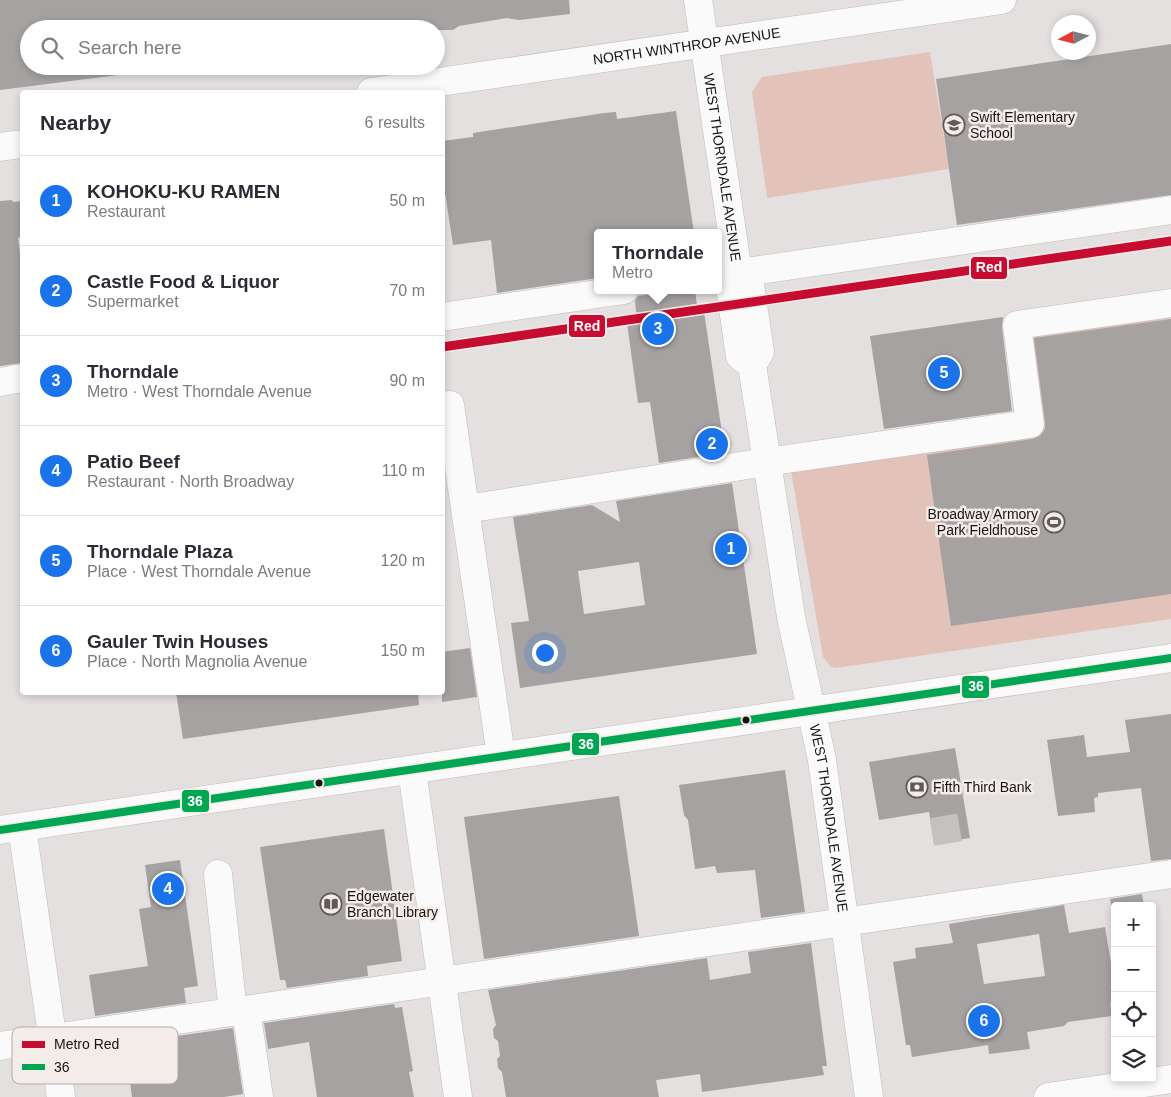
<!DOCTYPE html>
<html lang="en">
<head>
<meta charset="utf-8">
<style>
	body { margin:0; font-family:Helvetica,sans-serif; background:#f2f2f3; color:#2b2b33 }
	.controls { position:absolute; right:15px; bottom:15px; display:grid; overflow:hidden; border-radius:5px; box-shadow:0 2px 8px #0003 }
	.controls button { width:45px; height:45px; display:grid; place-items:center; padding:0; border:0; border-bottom:1px solid #e1e1e2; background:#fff; color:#2b2b33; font:25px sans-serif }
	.compass { position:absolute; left:1051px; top:15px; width:45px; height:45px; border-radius:50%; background:#fff; box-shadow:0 2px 8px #0003; rotate:263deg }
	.you { position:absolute; left:544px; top:652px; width:18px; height:18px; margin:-12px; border:4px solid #fff; border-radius:50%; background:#1a73e8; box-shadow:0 0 0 8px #1a73e833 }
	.badge { display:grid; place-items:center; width:32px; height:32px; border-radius:50%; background:#1a73e8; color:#fff; font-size:16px; font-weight:700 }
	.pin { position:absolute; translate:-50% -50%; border:2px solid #fff; box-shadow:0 1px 5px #0006 }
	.popup { position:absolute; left:594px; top:229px; width:128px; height:65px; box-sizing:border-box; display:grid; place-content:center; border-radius:5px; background:#fff; filter:drop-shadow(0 1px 4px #0005); font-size:16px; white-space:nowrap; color:#7c7c81 }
	.popup b { font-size:19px; color:#2b2b33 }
	.popup::after { content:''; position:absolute; left:50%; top:100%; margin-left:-10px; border:10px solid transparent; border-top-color:#fff }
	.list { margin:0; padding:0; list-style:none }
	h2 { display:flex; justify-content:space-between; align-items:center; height:65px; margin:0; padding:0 20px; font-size:21px }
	h2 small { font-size:16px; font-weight:400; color:#7c7c81 }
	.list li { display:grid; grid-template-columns:32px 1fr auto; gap:15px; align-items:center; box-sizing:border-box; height:90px; padding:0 20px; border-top:1px solid #e1e1e2 }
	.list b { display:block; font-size:19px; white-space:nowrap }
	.list p { margin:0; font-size:16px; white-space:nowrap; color:#7c7c81 }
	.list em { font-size:16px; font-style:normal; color:#7c7c81 }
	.icon { flex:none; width:28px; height:28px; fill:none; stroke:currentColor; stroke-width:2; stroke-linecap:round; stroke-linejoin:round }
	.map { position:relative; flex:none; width:1171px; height:1097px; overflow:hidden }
	.search { position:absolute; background:#fff; box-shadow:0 2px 8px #0003; left:20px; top:20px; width:425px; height:55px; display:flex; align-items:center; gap:12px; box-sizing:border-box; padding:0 18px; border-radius:28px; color:#7c7c81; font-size:19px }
	.panel { position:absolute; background:#fff; box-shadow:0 2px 8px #0003; left:20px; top:90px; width:425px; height:605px; border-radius:5px }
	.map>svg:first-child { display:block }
	.green { fill:#e3c3b9 }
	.building { fill:#a6a2a1; fill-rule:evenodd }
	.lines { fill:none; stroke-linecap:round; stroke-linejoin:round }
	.minor-tunnel { stroke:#c5c1c0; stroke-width:28; stroke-dasharray:28 14; stroke-linecap:butt }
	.minor-casing { stroke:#c0bcbb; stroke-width:29 }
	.major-casing { stroke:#c0bcbb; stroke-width:29 }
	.minor { stroke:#fbfafa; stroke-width:28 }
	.major { stroke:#fbfafa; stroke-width:28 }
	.bus-1-casing { stroke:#f4ece9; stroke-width:11 }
	.bus-1 { stroke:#00a651; stroke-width:8 }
	.metro-1-casing { stroke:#f4ece9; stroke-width:12 }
	.metro-1 { stroke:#c60c30; stroke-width:9 }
	.bus-dot { fill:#171413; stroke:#f4ece9; stroke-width:2 }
	.labels { text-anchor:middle; stroke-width:5; stroke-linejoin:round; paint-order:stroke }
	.street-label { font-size:14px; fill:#171413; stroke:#f4ece9 }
	.poi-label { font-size:14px; fill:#171413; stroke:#f4ece9; text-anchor:start }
	.key { fill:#f4ece9; stroke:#b2aba9; stroke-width:1 }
	.key-label { font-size:14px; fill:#171413 }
	.line-badge { stroke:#f4ece9; stroke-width:2 }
	.badge-label { font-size:14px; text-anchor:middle; font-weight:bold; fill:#fff }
</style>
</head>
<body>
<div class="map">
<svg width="1171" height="1097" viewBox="0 0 1171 1097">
	<rect width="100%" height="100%" fill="#e4e0df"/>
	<g class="green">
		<polygon points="930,52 949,169 767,198 752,92 762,77"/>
		<polygon points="1171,289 1171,619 836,668 831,667 823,657 789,459 1030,424 1015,312"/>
	</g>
	<g class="building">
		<polygon points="0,0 569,0 570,14 519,20 507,18 459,26 453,30 445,30 29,29 29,66 164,66 125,71 126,74 0,90"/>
		<polygon points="1171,44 1171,195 957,225 936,79"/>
		<polygon points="676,111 694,233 598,233 598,278 497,293 491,240 453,245 442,173 442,141 473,137 473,133 604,113 616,112 617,119"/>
		<polygon points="12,200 13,202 22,201 22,237 18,238 22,268 22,363 0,366 0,201"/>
		<polygon points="679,290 695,290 698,313 704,312 725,453 659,463 650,402 638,403 627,323 637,322 635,301 638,296"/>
		<polygon points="1003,317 1002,327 1012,411 884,429 870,336"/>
		<polygon points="1171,319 1171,594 951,626 927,455 1032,439 1040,436 1045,429 1045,422 1034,338"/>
		<path d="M732 483 757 654 520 688 511 623 529 621 513 517 592 505 620 522 616 501ZM639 562 645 605 584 614 578 571Z"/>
		<polygon points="470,648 477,697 442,702 442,652"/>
		<polygon points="176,692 418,692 419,705 183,739"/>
		<polygon points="1171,714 1171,859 1151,861 1141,788 1098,793 1098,797 1094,798 1095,812 1058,816 1047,740 1084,735 1087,757 1130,752 1125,720"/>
		<polygon points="955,748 970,838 934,844 929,812 879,820 869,762"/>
		<polygon points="785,770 805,912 761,918 755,870 717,873 715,866 695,869 688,820 684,815 679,785"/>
		<polygon points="619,796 639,936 484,959 464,817"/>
		<polygon points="384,829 402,961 367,966 368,976 287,988 285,980 280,980 260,847"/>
		<polygon points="180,860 198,986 184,988 186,1003 95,1016 89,975 148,966 139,909 151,907 145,865"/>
		<polygon points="1142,894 1144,906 1115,906 1115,923 1110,899"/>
		<path d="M1064 905 1069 933 1105 927 1115 987V1002L1110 1003 1112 1016 1068 1022 1064 1026 1027 1032 1030 1049 989 1054 988 1045 912 1057 910 1045H906L893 962 916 958 915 948 953 943 949 924ZM1039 934 1045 976 984 984 977 944Z"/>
		<polygon points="811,943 827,1066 822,1066 824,1075 702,1092 700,1074 656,1080 659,1097 506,1097 502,1072 498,1068 497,1059 500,1056 498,1041 494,1038 493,1029 496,1025 488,990 707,958 710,980 751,973 748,952"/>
		<polygon points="394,1004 395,1008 402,1007 413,1071 409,1072 414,1097 317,1097 309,1042 268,1049 264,1023"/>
		<polygon points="233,1028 243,1094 224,1097 132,1097 126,1052 122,1053 121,1044"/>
	</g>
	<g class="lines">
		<polyline class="minor-tunnel" points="932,832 968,826"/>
		<g class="minor-casing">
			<g id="minor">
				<path id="s1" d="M698 0 738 273"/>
				<path id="s2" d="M371 92 1002 0"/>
				<polyline points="0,147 22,144"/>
				<path id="s3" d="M738 273 749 278 760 352 752 365 791 617 822 760 869 1097"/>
				<polyline points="738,273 729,281 740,356 752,365"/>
				<polyline points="718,276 1171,210"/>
				<polyline points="442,317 624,290"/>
				<polyline points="0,382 22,378"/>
				<polyline points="442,406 450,405 501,756"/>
				<polyline points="466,509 766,462 1030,424 1017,325 1171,303"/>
				<polyline points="412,770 458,1097"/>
				<polyline points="22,827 61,1097"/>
				<polyline points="218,874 233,1012"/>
				<polyline points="246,1010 259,1097"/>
				<polyline points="0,1046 1171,874"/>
				<polyline points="1048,1097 1171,1079"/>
			</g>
		</g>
		<g class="major-casing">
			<polyline id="major" points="0,830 1171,658"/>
		</g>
		<use href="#minor" class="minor"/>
		<use href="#major" class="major"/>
		<g class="bus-1-casing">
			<polyline id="bus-1" points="0,830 1171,658"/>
		</g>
		<use href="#bus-1" class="bus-1"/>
		<g class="metro-1-casing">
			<polyline id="metro-1" points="442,347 1171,241"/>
		</g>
		<use href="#metro-1" class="metro-1"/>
	</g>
	<defs>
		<g id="school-ring" transform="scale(1.125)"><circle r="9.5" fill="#f4ece9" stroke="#5f5b5a" stroke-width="1.5"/><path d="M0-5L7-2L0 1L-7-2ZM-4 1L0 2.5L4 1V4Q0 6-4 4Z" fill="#5f5b5a"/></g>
		<g id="stadium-ring" transform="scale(1.125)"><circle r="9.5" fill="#f4ece9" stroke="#5f5b5a" stroke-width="1.5"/><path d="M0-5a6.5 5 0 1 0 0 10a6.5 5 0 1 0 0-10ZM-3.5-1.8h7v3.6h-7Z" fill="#5f5b5a"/></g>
		<g id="bank-ring" transform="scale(1.125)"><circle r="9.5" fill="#f4ece9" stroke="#5f5b5a" stroke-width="1.5"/><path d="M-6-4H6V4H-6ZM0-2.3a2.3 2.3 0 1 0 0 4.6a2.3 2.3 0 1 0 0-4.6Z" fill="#5f5b5a"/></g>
		<g id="library-ring" transform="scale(1.125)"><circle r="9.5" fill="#f4ece9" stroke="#5f5b5a" stroke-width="1.5"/><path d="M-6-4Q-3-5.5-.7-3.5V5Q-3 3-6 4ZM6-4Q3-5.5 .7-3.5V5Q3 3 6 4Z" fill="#5f5b5a"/></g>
	</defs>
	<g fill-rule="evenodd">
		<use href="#school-ring" x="954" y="125"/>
		<use href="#stadium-ring" x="1054" y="522"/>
		<use href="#bank-ring" x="917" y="787"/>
		<use href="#library-ring" x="331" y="904"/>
	</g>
	<g class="bus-dot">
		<circle cx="746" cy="720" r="4.5"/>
		<circle cx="319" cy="783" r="4.5"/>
	</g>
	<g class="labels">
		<g class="street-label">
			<text dy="5" stroke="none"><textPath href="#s2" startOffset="319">NORTH WINTHROP AVENUE</textPath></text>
			<text dy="5" stroke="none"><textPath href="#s1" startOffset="169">WEST THORNDALE AVENUE</textPath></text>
			<text dy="5" stroke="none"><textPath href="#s3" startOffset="562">WEST THORNDALE AVENUE</textPath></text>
		</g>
		<g class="poi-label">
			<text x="970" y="122">Swift Elementary<tspan x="970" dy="16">School</tspan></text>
			<text x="1038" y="519" text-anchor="end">Broadway Armory<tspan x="1038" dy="16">Park Fieldhouse</tspan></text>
			<text x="933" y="792">Fifth Third Bank</text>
			<text x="347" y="901">Edgewater<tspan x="347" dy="16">Branch Library</tspan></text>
		</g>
	</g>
	<rect x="12" y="1027" width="166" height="57" rx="8" class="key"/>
	<rect x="22" y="1041" width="23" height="7" fill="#c60c30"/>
	<rect x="22" y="1064" width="23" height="6" fill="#00a651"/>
	<g class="key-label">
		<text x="54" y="1049">Metro Red</text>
		<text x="54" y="1072">36</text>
	</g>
	<g class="line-badge">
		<rect x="970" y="256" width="38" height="24" rx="5" fill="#c60c30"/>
		<rect x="568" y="314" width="38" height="24" rx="5" fill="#c60c30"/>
		<rect x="961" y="675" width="29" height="24" rx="5" fill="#00a651"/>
		<rect x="571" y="732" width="29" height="24" rx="5" fill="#00a651"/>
		<rect x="181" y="789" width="29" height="24" rx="5" fill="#00a651"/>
	</g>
	<g class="badge-label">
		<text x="989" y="272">Red</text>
		<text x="587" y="331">Red</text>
		<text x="976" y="691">36</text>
		<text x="586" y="749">36</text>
		<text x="195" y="806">36</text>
	</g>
</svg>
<div class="controls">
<button>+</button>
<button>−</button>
<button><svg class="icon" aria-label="locate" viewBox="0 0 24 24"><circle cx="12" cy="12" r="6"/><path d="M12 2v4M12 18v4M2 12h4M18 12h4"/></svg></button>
<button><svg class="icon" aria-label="layers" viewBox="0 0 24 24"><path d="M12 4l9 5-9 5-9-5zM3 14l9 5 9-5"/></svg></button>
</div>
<svg class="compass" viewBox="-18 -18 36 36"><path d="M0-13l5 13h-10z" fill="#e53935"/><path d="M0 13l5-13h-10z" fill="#7c7c81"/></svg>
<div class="you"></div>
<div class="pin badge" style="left:731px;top:549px">1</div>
<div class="pin badge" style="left:712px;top:444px">2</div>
<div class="pin badge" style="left:658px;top:329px">3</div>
<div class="popup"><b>Thorndale</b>Metro</div>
<div class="pin badge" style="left:168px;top:889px">4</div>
<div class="pin badge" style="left:944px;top:373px">5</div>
<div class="pin badge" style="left:984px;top:1021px">6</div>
<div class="search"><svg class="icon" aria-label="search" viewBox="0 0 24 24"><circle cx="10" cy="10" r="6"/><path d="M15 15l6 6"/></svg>Search here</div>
<section class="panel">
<h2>Nearby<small>6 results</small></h2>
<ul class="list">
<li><span class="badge">1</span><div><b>KOHOKU-KU RAMEN</b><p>Restaurant</p></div><em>50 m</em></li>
<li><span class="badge">2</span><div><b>Castle Food &amp; Liquor</b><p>Supermarket</p></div><em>70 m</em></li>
<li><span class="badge">3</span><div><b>Thorndale</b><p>Metro · West Thorndale Avenue</p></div><em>90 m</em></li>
<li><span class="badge">4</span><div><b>Patio Beef</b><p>Restaurant · North Broadway</p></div><em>110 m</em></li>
<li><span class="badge">5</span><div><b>Thorndale Plaza</b><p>Place · West Thorndale Avenue</p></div><em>120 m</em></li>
<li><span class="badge">6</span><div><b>Gauler Twin Houses</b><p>Place · North Magnolia Avenue</p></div><em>150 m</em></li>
</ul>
</section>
</div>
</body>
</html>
